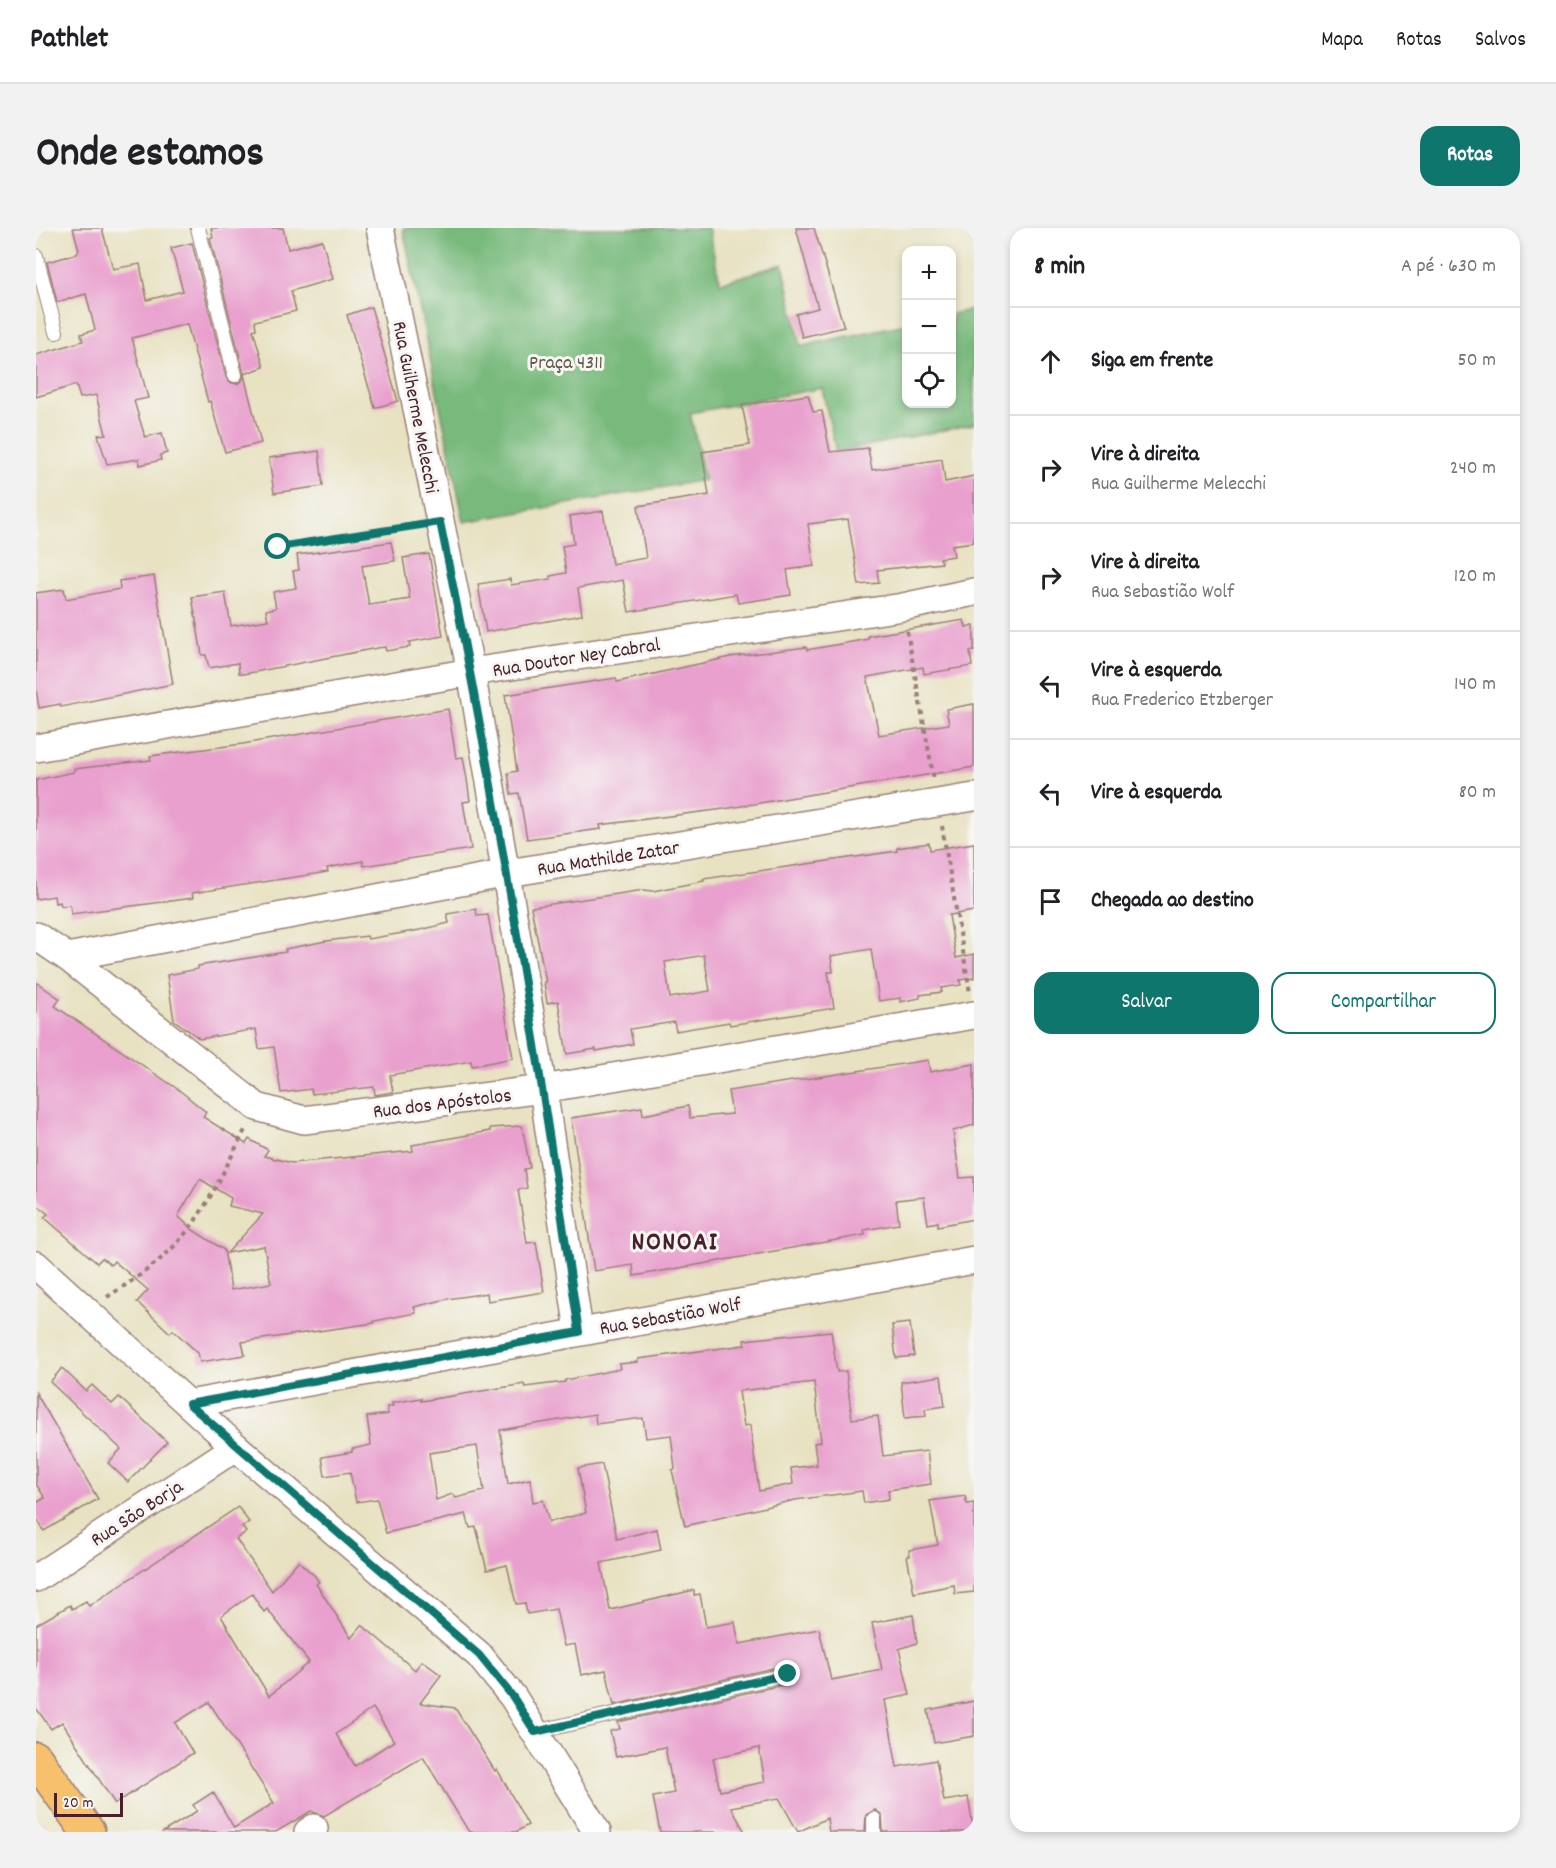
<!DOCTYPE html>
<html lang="pt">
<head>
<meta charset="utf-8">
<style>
	body { margin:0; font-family:Dekko,sans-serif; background:#f2f2f2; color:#202124 }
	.controls { position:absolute; right:18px; top:18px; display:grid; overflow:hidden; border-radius:12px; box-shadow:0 3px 9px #0003 }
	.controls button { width:54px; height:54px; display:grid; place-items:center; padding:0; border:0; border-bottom:2px solid #e0e0e0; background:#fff; color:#202124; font:30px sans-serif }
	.scale { position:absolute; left:18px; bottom:15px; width:69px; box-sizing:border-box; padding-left:6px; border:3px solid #4a1f2b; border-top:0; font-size:16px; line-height:21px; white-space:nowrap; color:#4a1f2b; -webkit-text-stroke:4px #f6f6f2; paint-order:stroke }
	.stop { position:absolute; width:18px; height:18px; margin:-14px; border:4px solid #0f766e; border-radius:50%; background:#fff }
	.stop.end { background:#0f766e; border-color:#fff; box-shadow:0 2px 6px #0008 }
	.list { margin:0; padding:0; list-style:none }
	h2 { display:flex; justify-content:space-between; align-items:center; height:78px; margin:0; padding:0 24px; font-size:26px }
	h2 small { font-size:20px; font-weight:400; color:#757577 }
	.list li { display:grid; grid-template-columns:39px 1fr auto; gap:18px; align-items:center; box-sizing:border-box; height:108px; padding:0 24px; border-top:2px solid #e0e0e0 }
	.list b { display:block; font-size:22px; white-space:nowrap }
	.list p { margin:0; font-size:20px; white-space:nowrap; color:#757577 }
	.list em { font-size:20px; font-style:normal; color:#757577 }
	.actions { display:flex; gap:12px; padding:18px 24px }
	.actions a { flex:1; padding:14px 0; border:2px solid #0f766e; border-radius:18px; text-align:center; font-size:21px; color:#0f766e }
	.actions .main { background:#0f766e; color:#fff }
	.icon { flex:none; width:33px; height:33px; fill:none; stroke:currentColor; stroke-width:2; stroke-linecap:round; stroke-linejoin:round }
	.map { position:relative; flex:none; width:938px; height:1604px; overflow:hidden; border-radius:18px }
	header { display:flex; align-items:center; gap:36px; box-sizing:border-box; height:84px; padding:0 30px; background:#fff; border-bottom:2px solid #e0e0e0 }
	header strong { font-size:28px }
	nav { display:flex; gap:33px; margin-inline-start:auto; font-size:21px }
	.intro { display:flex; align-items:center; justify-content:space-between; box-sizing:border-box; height:144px; padding:0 36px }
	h1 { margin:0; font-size:42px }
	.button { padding:15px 27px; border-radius:18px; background:#0f766e; color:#fff; font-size:21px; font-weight:700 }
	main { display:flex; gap:36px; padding:0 36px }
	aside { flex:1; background:#fff; border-radius:18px; box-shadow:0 3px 9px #0003 }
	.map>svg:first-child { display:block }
	.forest { fill:#78ba7c; stroke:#616c54; stroke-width:1.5 }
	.building { fill:#e9a0ce; fill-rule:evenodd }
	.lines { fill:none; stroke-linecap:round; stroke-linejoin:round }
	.lane-casing { stroke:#998076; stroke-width:16 }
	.street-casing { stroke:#998076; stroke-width:30 }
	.primary-casing { stroke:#998076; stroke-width:36 }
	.path { stroke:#998076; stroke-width:4; stroke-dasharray:4.5 4.5; stroke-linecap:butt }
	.lane { stroke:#fff; stroke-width:14 }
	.street { stroke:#fff; stroke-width:27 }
	.primary { stroke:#f7c06c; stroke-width:33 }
	.route { stroke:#0f766e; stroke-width:8 }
	.labels { text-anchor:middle; stroke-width:6; stroke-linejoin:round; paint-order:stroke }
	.park-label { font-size:20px; fill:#61574a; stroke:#f6f6f2 }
	.street-label { font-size:20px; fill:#4a1f2b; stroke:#f6f6f2 }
	.district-label { font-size:26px; font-weight:bold; letter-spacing:1.5px; fill:#4a1f2b; stroke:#f6f6f2 }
</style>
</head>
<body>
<header>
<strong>Pathlet</strong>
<nav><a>Mapa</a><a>Rotas</a><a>Salvos</a></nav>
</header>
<div class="intro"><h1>Onde estamos</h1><a class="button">Rotas</a></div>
<main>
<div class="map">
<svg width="938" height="1604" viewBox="0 0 938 1604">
	<rect width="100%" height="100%" fill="#f6f6f2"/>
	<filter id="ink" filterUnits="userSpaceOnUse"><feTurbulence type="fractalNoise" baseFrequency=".0167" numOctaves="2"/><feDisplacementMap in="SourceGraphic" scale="12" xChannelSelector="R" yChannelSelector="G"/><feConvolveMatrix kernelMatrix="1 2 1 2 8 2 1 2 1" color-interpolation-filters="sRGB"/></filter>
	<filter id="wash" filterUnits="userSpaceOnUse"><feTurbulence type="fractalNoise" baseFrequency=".008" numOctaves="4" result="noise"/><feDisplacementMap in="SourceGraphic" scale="24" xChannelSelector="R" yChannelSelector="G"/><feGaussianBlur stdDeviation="1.35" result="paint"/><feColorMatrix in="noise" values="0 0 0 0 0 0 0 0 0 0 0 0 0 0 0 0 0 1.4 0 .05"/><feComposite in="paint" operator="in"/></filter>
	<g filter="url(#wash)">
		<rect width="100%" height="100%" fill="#e8e2c2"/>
		<polygon class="forest" points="367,0 672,0 684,55 747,36 765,118 870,96 870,176 915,176 916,86 938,81 938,196 800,224 786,160 654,185 669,252 428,294"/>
		<g id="blocks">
			<g class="building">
				<polygon points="37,0 66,0 77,41 104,36 111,72 147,63 135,20 156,15 190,149 193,154 201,156 206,153 208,147 225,215 189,224 174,173 172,174 151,96 96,110 112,170 98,173 109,209 126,205 131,225 124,227 125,232 104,237 103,231 71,236 62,207 70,206 60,167 44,170 40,157 0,169 0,127 47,113 45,106 59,102 50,66 21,74 11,34 41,26 43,22"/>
				<polygon points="175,0 247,0 252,21 286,12 297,51 255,63 260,83 219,93 220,101 217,102 228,139 208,146 174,10 177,9"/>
				<polygon points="760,0 778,0 808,99 766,109 760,86 782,80"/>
				<polygon points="335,79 362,173 339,180 311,87"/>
				<polygon points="772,167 777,184 786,183 794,224 832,220 836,242 906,231 909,254 938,248 938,314 916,317 918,328 904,330 906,335 841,342 843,355 823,357 812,291 772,296 778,338 751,342 755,367 702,375 700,366 593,384 587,352 542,360 546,387 450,404 442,356 474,351 475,357 515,351 514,348 530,345 526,318 538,316 534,288 567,283 576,336 610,330 602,278 673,267 666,224 714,217 706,177"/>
				<polygon points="283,223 287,258 238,265 233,230"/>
				<polygon points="355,314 359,333 326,338 333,377 374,371 367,330 393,326 407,408 373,414 374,419 350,423 349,419 341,420 208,446 203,445 202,435 173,440 170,427 166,427 156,369 189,364 195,398 232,392 230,382 240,380 237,364 260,360 257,343 263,342 261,327"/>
				<polygon points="118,348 137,456 25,479 24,476 3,480 0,461 0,365 28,361 30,371 84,361 83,353"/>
				<polygon points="928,392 930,399 938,397 938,423 934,424 936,438 888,446 887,439 831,449 843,507 913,496 910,481 938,476 938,539 688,581 564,597 565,601 491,611 483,565 475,566 472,545 481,543 469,467 580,450 581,454 694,429 770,419 771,422 832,411 832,408"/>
				<polygon points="412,481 420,530 427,529 431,551 434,573 427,574 435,621 328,638 327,633 291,640 292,644 156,665 157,670 35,686 34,677 25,678 24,674 19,675 18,668 0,671 0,552 38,544 38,541 115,532 114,528 207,516"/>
				<path d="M893 615 894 622 938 615V683L913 687 920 730 938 726V750L924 752 925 757 905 760 906 764 884 767V770L864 774V770L843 773 835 721 795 728 797 744H792L798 780 694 797 693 794 640 803 638 794 594 801 597 816 560 823V821L531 826 522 773 511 775 508 754H510L495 679 608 662 617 663 668 653 667 651 861 623V620ZM668 727 674 763 634 770 629 734Z"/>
				<polygon points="440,681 441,688 452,687 477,830 436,838 435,833 354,847 357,864 339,867 338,859 276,866 275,861 245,865 238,819 223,821 220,801 164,811 138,792 131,747 162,741 162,738 250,724 249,721 290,713 331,708 332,711 384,702 413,695 411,686"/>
				<path d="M0 754 24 771 19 778 143 862 170 884 167 889 210 916 213 911 232 922 228 928 256 935 377 923 376 917 454 903V900L486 898 494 940 488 941 491 960 482 962 491 1015 500 1014 508 1064 452 1073 451 1065 411 1071 378 1079 380 1085 338 1093V1095L206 1114 209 1127 164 1134 162 1125 137 1102 134 1105 101 1074 112 1062 78 1033 75 1037 66 1030 61 1035 8 989 12 986 0 976ZM164 951 195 970 193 978 227 986 191 1025 228 1018 235 1055 195 1062 188 1022 157 1002 142 988Z"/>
				<polygon points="892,832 894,844 938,836 938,897 917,903 924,950 938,949 938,991 902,998 902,994 892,996 888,969 860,972 863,996 828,1002 829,1007 598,1048 597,1037 558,1043 535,890 606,879 607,887 652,878 654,890 696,886 692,863"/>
				<polygon points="874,1095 878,1128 860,1130 856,1097"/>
				<path d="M795 1103 801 1144 810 1143 816 1191 842 1188 847 1228 891 1223 895 1256 852 1262 853 1271 828 1275 826 1263 759 1272 649 1298 636 1242 639 1241 635 1207 610 1210 607 1190 560 1196 559 1186 464 1202 472 1256 494 1251 497 1274 507 1272 513 1294 550 1285 542 1240 566 1236 581 1311 621 1301 625 1322 565 1335 574 1382 658 1362V1367L664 1366 670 1399 699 1394 703 1416 783 1401 795 1452 846 1442 836 1395 877 1387 881 1415 863 1421 874 1467 849 1472 861 1539 900 1532 908 1573 932 1569 938 1604H847L846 1587 839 1582 830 1587 829 1604H793L791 1590 762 1604 743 1570 695 1579 709 1604H624L617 1569 638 1565 629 1519 580 1529 574 1503 584 1501 582 1494 754 1455 760 1449 759 1440 750 1437 578 1477 570 1442 545 1447 539 1416 528 1418 520 1381 491 1386 489 1375 480 1376 471 1337 451 1342 440 1299 434 1300 430 1286 350 1305 341 1271 320 1274 314 1244 289 1248 286 1229 316 1224V1221L335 1217 331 1189 352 1186 351 1179 357 1178 356 1175 385 1170V1173L488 1156 489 1159 529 1154V1152L584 1141 583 1136 602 1134V1131L709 1117 708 1112ZM778 1154 785 1214 778 1215 781 1237 755 1240 757 1256 723 1263 714 1197 708 1198 703 1163ZM441 1218 448 1263 420 1270 416 1266 400 1272 393 1225ZM723 1520 729 1554 684 1563 677 1530Z"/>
				<polygon points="26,1140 50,1163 56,1157 76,1176 83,1169 131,1214 92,1254 72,1235 85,1221 14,1154"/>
				<polygon points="905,1148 909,1178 889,1181 890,1188 869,1190 865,1154"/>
				<polygon points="0,1165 62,1271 8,1303 0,1289 0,1275 9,1270 0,1256"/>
				<polygon points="929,1268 931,1276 938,1275 938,1364 919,1366 918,1357 878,1365 871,1328 874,1328 873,1322 902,1317 894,1273"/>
				<path d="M202 1279 213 1294 206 1299 210 1304 200 1311 236 1363 262 1333 279 1348 283 1354 280 1356 315 1410 326 1397 379 1442 386 1433 405 1447 384 1475 419 1480 459 1543 461 1541 492 1597 480 1604H433L387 1529 288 1588 275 1583 240 1604H127L161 1583 157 1577 177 1564 198 1600 238 1575 173 1474 139 1495 157 1525 79 1576 26 1494 15 1501 0 1480V1397L34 1377 36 1381 50 1373 53 1378ZM216 1366 228 1384 231 1381 273 1434 233 1468 185 1388ZM337 1480 358 1513 319 1538 300 1506Z"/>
				<polygon points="938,1473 938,1508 898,1515 892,1482"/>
			</g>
		</g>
	</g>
	<g filter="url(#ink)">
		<use href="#blocks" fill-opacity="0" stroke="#998076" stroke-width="1.5"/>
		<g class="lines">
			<g class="lane-casing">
				<g id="lane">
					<polyline points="162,0 199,147"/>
					<polyline points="0,28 20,104"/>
					<polyline points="499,1504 752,1446"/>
					<polyline points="838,1591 838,1604"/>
				</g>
			</g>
			<g class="street-casing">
				<g id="street">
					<polyline points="344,0 435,444 507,861 543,1103"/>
					<polyline points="0,520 435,444 867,379 938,364"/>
					<polyline points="0,708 31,729 221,879 268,892 507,861 938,787"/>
					<polyline points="31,729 472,645 938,569"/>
					<polyline points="0,1037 200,1219 443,1427 477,1469 561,1604"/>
					<polyline points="153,1176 938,1032"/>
					<polyline points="0,1350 200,1219"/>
					<polyline points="272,1604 278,1600"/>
				</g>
			</g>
			<g class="primary-casing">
				<polyline id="primary" points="0,1531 52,1604"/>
			</g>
			<g class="path">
				<polyline points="242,319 379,298"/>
				<polyline points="871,403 898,552"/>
				<polyline points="906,598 934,765"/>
				<path d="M71 1069C96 1053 121 1037 141 1015 171 983 190 938 210 900"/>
			</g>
			<use href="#lane" class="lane"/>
			<use href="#street" class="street"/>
			<use href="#primary" class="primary"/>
		</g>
	</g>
	<g class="lines" filter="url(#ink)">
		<path class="route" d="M242 319 404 294C460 562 503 833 543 1104L153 1176 443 1427 477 1469 499 1504 752 1446"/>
	</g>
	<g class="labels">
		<g class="park-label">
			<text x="530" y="140">Praça 4311</text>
		</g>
		<g class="street-label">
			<text transform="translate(381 179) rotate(79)" y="7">Rua Guilherme Melecchi</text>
			<text transform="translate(540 428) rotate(-9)" y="7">Rua Doutor Ney Cabral</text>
			<text transform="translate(572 629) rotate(-9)" y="7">Rua Mathilde Zatar</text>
			<text transform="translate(406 874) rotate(-7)" y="7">Rua dos Apóstolos</text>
			<text transform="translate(634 1087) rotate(-10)" y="7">Rua Sebastião Wolf</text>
			<text transform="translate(100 1284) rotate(-33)" y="7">Rua São Borja</text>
		</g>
		<g class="district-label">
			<text x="639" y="1021">NONOAI</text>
		</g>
	</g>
</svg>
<div class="controls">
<button>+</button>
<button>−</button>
<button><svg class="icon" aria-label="locate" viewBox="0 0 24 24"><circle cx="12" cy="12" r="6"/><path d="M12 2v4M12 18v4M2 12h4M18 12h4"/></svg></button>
</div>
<div class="scale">20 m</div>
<div class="stop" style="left:242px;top:319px"></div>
<div class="stop end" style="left:752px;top:1446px"></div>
</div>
<aside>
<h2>8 min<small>A pé · 630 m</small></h2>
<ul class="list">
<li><svg class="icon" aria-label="ahead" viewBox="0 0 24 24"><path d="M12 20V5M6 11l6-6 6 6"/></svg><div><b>Siga em frente</b></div><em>50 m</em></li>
<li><svg class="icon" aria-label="right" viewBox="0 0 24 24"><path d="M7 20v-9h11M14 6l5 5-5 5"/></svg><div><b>Vire à direita</b><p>Rua Guilherme Melecchi</p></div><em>240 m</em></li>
<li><svg class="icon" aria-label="right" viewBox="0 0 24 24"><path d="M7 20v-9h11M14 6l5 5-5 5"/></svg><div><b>Vire à direita</b><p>Rua Sebastião Wolf</p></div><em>120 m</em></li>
<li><svg class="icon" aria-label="left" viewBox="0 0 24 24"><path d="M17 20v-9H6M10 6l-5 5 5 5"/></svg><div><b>Vire à esquerda</b><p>Rua Frederico Etzberger</p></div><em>140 m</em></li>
<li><svg class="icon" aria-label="left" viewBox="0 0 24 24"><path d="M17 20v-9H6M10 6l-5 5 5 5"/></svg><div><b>Vire à esquerda</b></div><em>80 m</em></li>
<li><svg class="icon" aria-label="arrive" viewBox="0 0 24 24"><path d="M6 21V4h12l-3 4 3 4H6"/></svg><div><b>Chegada ao destino</b></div></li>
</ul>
<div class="actions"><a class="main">Salvar</a><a>Compartilhar</a></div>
</aside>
</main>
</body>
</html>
